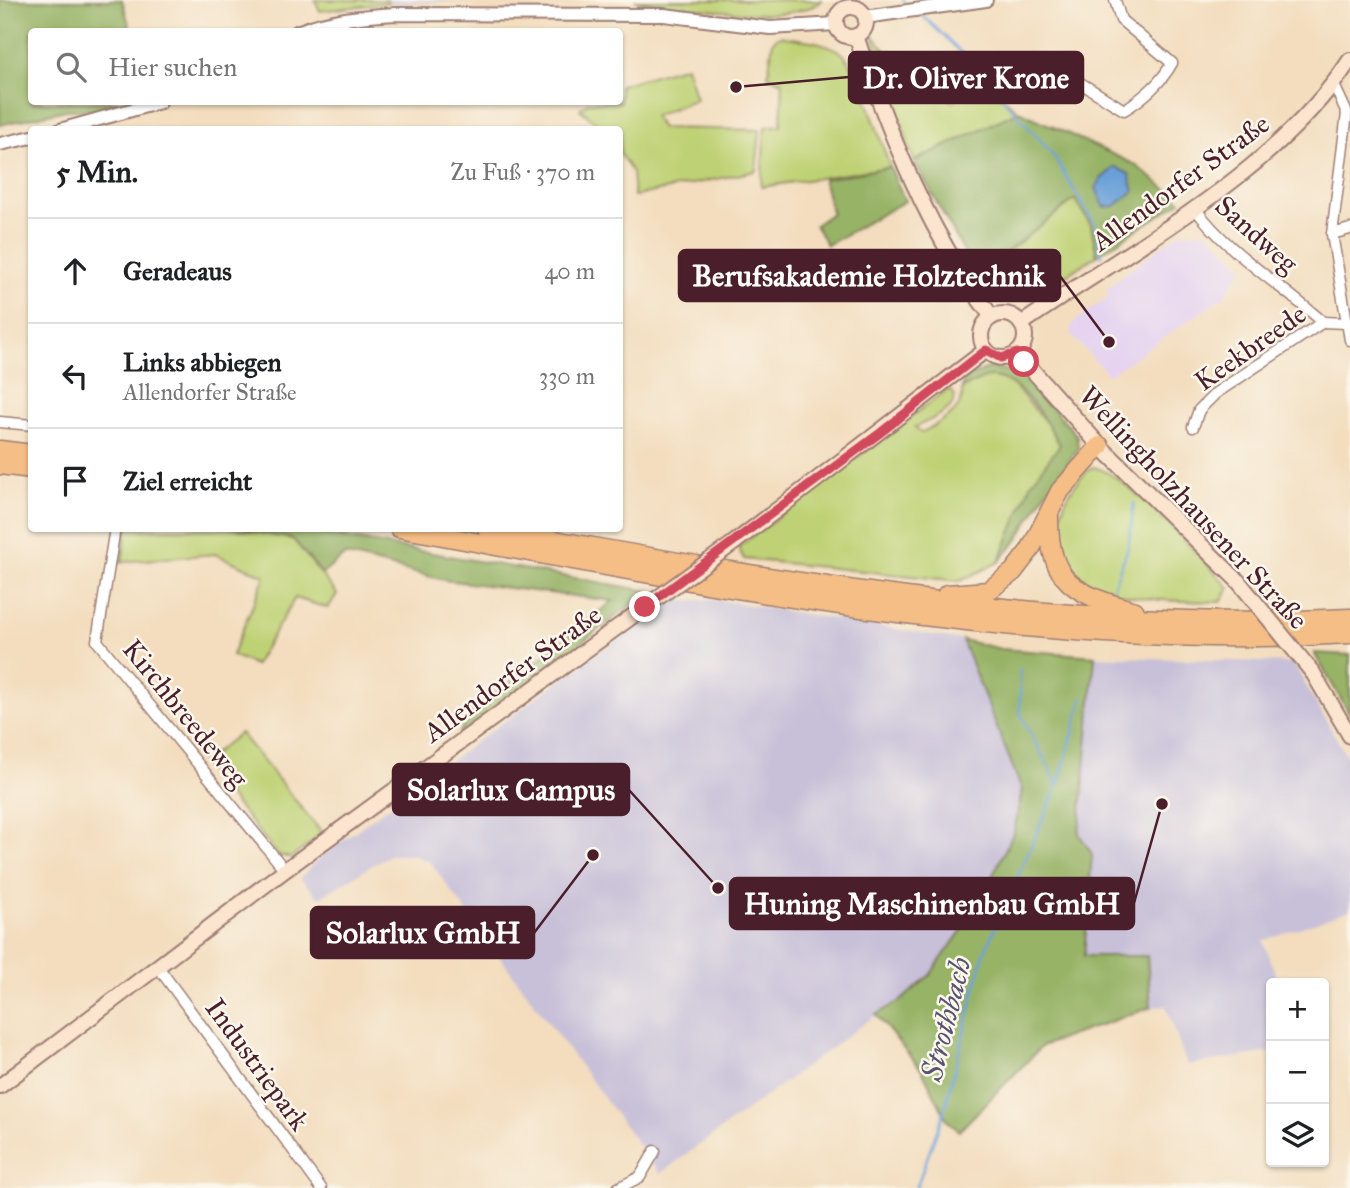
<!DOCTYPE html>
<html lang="de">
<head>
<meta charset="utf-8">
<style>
	body { margin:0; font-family:"IM FELL Great Primer",serif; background:#f6f6f6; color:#202124 }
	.controls { position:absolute; right:21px; bottom:21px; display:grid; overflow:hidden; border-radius:7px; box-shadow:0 2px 5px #0004 }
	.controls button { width:63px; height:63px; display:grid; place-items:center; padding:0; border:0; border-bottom:2px solid #e0e0e0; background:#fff; color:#202124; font:35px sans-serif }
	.stop { position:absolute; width:21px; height:21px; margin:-16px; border:5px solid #d1495b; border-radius:50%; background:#fff }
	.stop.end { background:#d1495b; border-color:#fff; box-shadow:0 2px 7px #0008 }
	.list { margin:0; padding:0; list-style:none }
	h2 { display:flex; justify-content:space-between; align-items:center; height:91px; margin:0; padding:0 28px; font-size:30px }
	h2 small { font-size:23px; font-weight:400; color:#757577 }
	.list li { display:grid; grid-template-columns:46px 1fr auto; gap:21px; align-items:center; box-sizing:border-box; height:105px; padding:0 28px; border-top:2px solid #e0e0e0 }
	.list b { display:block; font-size:26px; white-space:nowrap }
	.list p { margin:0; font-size:23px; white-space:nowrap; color:#757577 }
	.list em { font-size:23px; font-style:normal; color:#757577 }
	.icon { flex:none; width:38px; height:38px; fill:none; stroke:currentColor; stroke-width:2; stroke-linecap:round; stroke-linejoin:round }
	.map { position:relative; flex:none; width:1350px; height:1188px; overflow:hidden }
	.search { position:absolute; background:#fff; box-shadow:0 2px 5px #0004; left:28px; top:28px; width:595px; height:77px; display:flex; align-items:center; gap:18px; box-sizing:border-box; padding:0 24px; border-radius:7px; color:#757577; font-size:26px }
	.panel { position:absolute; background:#fff; box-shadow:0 2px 5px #0004; left:28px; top:126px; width:595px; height:406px; border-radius:7px }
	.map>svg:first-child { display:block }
	.built { fill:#e5d3f0 }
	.industrial { fill:#c7c0d8 }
	.green { fill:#bfd174; stroke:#847850; stroke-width:2 }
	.forest { fill:#97b366; stroke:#706948; stroke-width:2 }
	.water { fill:#6ba0d8; stroke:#5a6082; stroke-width:2 }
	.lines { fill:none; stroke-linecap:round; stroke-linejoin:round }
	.stream { stroke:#6ba0d8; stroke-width:2.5 }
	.minor-casing { stroke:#9e7e74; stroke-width:13 }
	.tertiary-casing { stroke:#9e7e74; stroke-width:16 }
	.secondary-casing { stroke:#9e7e74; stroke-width:18 }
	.motorway-casing { stroke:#9e7e74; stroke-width:21 }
	.minor { stroke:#fff; stroke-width:10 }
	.tertiary { stroke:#fff; stroke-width:12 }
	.secondary { stroke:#fbe5cf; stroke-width:14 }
	.motorway { stroke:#f6be87; stroke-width:18 }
	.secondary-bridge-casing { stroke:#9e7e74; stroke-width:18; stroke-linecap:butt }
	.secondary-bridge { stroke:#fbe5cf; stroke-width:14 }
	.route { stroke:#d1495b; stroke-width:9 }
	.labels { text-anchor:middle; stroke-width:5; stroke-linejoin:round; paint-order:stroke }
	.street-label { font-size:28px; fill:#4a1f2b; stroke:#fbf7ec }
	.water-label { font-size:30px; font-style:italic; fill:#575370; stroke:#fbf7ec }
	.leader { fill:none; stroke:#4a1f2b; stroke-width:2.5 }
	.callout-dot { fill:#4a1f2b; stroke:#fbf7ec; stroke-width:2.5 }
	.callout { fill:#4a1f2b; stroke:#4a1f2b; stroke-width:2.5 }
	.callout-label { font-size:30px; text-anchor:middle; font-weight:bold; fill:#fff }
</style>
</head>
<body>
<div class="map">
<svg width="1350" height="1188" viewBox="0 0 1350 1188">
	<rect width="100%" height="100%" fill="#fbf7ec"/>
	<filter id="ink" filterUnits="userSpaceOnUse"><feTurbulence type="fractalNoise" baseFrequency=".0143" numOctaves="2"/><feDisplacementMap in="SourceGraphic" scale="14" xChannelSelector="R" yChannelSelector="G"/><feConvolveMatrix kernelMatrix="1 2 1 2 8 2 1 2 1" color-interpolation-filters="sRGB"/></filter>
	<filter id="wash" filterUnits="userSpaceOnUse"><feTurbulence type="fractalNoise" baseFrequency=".00686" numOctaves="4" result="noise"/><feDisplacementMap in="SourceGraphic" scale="28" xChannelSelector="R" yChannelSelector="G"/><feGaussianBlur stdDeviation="1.57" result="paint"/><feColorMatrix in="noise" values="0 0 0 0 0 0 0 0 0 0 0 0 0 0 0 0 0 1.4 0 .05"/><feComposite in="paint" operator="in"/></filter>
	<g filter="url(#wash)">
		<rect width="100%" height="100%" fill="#f3ddbe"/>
		<polygon class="built" points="1207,232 1243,268 1223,297 1109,375 1070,334 1073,323 1109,296 1106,290 1118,279 1179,233"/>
		<g class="industrial">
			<polygon points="387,0 474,0 474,1 388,3"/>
			<polygon points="675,600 718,600 962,640 1022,791 1014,832 976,910 930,975 903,999 876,1015 660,1174 430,862 412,855 389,855 319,898 300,878 319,858 605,647"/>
			<polygon points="1095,656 1293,663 1350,762 1350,910 1263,941 1279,983 1271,983 1271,1052 1187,1065 1166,1006 1151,1007 1147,956 1084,956 1092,854 1079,834"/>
		</g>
		<g class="green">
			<polygon points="315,0 387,0 388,3 320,11"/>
			<path d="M635 0H822C811 11 785 14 770 14 752 14 645 5 635 0Z"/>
			<polygon points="872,34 898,65 953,102 979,78 1019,111 914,161"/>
			<path d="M780 36C799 40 829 41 843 54 860 70 881 143 890 167L761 187 765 127 781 125 783 82 768 76 773 41Z"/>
			<polygon points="686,66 696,99 654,116 661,128 760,130 756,171 634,196 632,172 620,154 620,130 603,129 580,109 589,102 620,102 620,85"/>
			<polygon points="1075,199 1091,225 1097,255 1034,296 1022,299 999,296 982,271"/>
			<path d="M989 376 1010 381 1051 428 1060 445 1032 482 999 562 960 581 744 559 738 547 948 389 955 395C954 413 929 420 915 427L921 433C939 422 965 414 962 388Z"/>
			<path d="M1092 467C1125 470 1203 561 1229 588L1221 602C1168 600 1054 606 1059 527 1061 501 1073 484 1092 467Z"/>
			<polygon points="127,529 237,529 293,539 337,594 328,608 295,598 255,665 232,655 265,576 215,554 122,562"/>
			<polygon points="240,733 323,834 291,858 278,855 202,763"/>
		</g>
		<g class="forest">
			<polygon points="0,0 122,0 131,31 32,32 32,102 122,102 97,110 66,110 0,125"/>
			<polygon points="1019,111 1134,164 1181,201 1097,255 1091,225 1075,199 977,275 914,161"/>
			<polygon points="890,167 905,201 827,245 815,225 832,213 823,179"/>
			<path d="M987 368 1023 372 1077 436 1078 449 1046 492 1018 539 999 562 1032 482 1060 445C1047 421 1021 379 992 377 983 376 970 385 962 388L963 380Z"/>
			<polygon points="120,529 127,529 122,562 115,563"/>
			<polygon points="237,529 295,529 649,591 458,736 468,715 613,601 444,580 345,555 322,574 293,539"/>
			<polygon points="962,640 1001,649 1095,656 1079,834 1092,854 1084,956 1147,956 1151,1007 1042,1046 959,1131 947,1120 922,1070 876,1015 903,999 930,975 976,910 1014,832 1022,790"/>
			<polygon points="1314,653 1350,655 1350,714 1349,713"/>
		</g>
		<polygon class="water" points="1115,167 1129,174 1134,191 1115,206 1104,207 1096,188 1101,179"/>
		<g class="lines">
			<g class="stream">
				<polyline points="903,0 904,1"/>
				<polyline points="921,14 966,57 1053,155 1095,225 1102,256"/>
				<polyline points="1111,593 1128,548 1134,503"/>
				<polyline points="1058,785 1083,698"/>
				<polyline points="916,1188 944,1112 984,953 1058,785 1020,713 1020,670"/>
			</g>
		</g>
	</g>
	<g filter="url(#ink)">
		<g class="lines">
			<g class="minor-casing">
				<g id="minor">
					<path d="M1056 73 1074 79 1124 110C1142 99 1162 82 1172 63L1121 20 1115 0"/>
					<polyline points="1334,85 1347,113 1332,234 1350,340"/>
					<path d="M1194 207C1228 253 1280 284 1323 322"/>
					<polyline points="1332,234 1350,229"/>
					<polyline points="0,422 32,425"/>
					<polyline points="1193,427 1199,410 1216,393 1323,322 1346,323"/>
					<polyline points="115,528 97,641 285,870"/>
					<polyline points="158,967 321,1188"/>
					<polyline points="618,1188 640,1177 655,1151"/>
				</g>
			</g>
			<g class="tertiary-casing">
				<g id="tertiary">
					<polyline points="865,17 986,0"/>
					<path d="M297 32C329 19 362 16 396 14L664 15 770 28 836 24"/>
					<polyline points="60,130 160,102"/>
					<polyline points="0,144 32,137"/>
				</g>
			</g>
			<g class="secondary-casing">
				<g id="secondary">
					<circle cx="851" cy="22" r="15"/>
					<path d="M856 36C889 133 929 235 992 317"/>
					<circle cx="1003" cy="336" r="22"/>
					<path d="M1021 324C1131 248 1275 174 1350 60"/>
					<polyline points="1017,353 1100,446 1238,581"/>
					<polyline points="735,542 986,350"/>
					<polyline points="1313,673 1350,736"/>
					<polyline points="0,1086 285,870 645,607"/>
				</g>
			</g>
			<g class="motorway-casing">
				<g id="motorway">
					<polyline points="0,450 32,454"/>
					<polyline points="0,465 32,469"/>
					<path d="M1049 518C1049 584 1076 594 1135 611"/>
					<path d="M399 528C711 585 1031 653 1350 634"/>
					<path d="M487 528C771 579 1059 634 1350 618"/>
					<polyline points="947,594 988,591 1013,572 1030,550 1060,491 1100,446"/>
				</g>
			</g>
			<use href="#minor" class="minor"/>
			<use href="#tertiary" class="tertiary"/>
			<use href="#secondary" class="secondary"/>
			<use href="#motorway" class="motorway"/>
			<g class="secondary-bridge-casing">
				<g id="secondary-bridge">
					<polyline points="1238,581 1313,673"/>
					<polyline points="645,607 735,542"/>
				</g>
			</g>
			<use href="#secondary-bridge" class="secondary-bridge"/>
		</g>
	</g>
	<g class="lines" filter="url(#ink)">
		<polyline class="route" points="645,607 880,433 986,350 1001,358 1017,353 1024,362"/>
	</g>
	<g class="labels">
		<g class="street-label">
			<text transform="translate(1180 182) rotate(-36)" y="10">Allendorfer Straße</text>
			<text transform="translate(1257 234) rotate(42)" y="10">Sandweg</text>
			<text transform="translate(1250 347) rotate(-35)" y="10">Keekbreede</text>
			<text transform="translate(1194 507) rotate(47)" y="10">Wellingholzhausener Straße</text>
			<text transform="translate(512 673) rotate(-36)" y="10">Allendorfer Straße</text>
			<text transform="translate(186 713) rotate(51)" y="10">Kirchbreedeweg</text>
			<text transform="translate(258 1064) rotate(54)" y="10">Industriepark</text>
		</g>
		<g class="water-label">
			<text transform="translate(946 1019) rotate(-76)" y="10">Strothbach</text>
		</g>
	</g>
	<path class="leader" d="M736 87L849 77M1109 342L1060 276M718 888L629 790M1162 804L1134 903M593 855L534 933"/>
	<g class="callout-dot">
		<circle cx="736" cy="87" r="7"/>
		<circle cx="1109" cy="342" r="7"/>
		<circle cx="718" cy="888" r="7"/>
		<circle cx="1162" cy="804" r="7"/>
		<circle cx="593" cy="855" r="7"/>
	</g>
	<g class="callout">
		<rect x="849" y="52" width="234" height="51" rx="7"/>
		<rect x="679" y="250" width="381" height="51" rx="7"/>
		<rect x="393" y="764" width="236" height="51" rx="7"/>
		<rect x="730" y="878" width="404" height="51" rx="7"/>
		<rect x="311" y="907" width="223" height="51" rx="7"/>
	</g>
	<g class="callout-label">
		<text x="966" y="88">Dr. Oliver Krone</text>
		<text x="869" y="286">Berufsakademie Holztechnik</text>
		<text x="511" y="800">Solarlux Campus</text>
		<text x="932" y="914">Huning Maschinenbau GmbH</text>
		<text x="423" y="943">Solarlux GmbH</text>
	</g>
</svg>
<div class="controls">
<button>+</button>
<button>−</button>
<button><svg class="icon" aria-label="layers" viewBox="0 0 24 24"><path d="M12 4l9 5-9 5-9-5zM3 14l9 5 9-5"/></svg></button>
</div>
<div class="stop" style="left:1024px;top:362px"></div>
<div class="stop end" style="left:645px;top:607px"></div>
<div class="search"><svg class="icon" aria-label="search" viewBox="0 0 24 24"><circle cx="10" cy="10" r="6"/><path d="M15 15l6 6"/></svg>Hier suchen</div>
<section class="panel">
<h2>5 Min.<small>Zu Fuß · 370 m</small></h2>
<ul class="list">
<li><svg class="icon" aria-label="ahead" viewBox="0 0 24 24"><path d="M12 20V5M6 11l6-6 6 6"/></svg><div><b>Geradeaus</b></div><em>40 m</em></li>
<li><svg class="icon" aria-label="left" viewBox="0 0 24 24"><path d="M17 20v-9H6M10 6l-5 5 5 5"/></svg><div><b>Links abbiegen</b><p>Allendorfer Straße</p></div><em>330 m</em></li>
<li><svg class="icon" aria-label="arrive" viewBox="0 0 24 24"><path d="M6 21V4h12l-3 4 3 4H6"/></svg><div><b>Ziel erreicht</b></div></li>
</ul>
</section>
</div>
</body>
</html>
